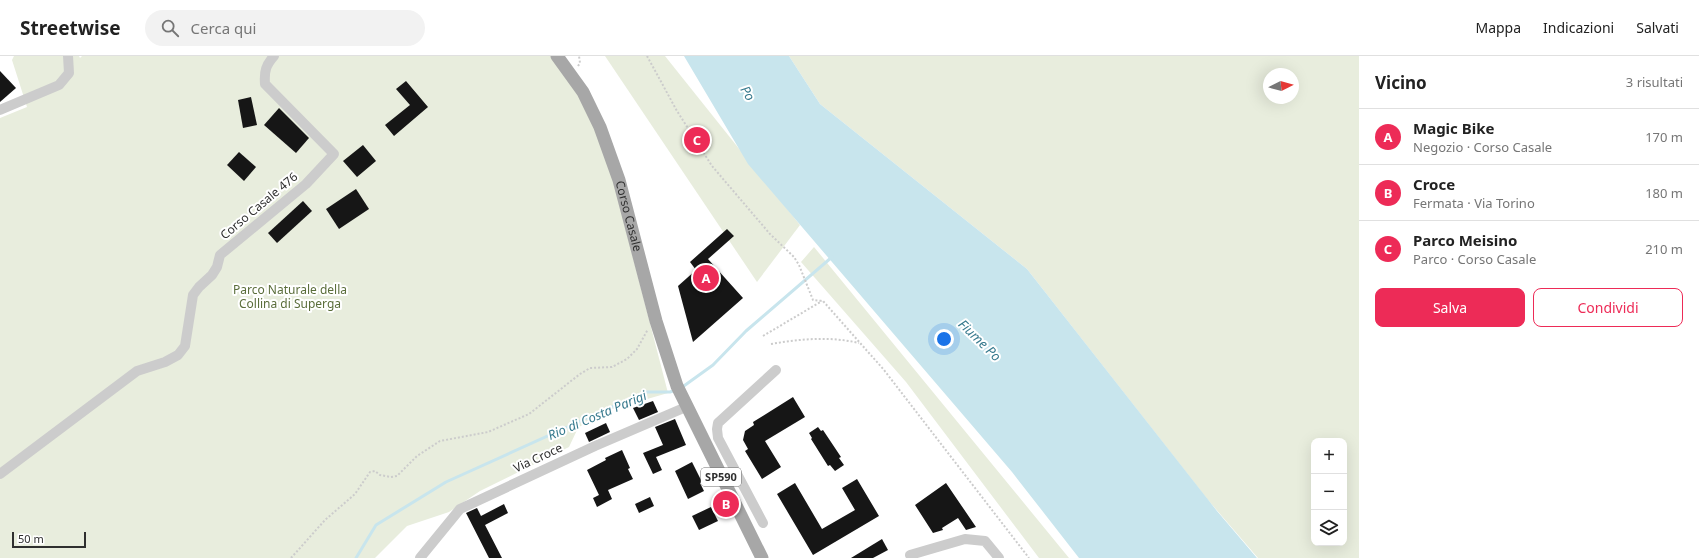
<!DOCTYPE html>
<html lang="it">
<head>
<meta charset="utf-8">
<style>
	body { margin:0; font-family:"Noto Sans",sans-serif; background:#f2f2f2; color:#222 }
	.controls { position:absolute; right:12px; bottom:12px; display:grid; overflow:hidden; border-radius:8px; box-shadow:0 4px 16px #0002 }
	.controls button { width:36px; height:36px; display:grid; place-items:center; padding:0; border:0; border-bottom:1px solid #e0e0e0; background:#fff; color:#222; font:20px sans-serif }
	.compass { position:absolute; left:1263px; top:12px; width:36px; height:36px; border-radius:50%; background:#fff; box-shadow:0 4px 16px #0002; rotate:84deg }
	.scale { position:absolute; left:12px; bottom:10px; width:74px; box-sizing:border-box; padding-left:4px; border:2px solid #2f2f2f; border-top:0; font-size:11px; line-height:14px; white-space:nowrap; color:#2f2f2f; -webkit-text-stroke:3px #fff; paint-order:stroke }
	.you { position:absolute; left:944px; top:283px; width:14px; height:14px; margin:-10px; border:3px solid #fff; border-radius:50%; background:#1a73e8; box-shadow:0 0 0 6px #1a73e833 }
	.badge { display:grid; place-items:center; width:26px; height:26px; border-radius:50%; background:#ed2b57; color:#fff; font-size:13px; font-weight:700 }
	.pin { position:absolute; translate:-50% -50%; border:2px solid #fff; box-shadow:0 1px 4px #0006 }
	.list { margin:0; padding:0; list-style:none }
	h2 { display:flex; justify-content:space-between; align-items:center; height:52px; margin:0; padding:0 16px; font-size:17px }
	h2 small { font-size:13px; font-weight:400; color:#767676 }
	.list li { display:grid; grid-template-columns:26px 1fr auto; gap:12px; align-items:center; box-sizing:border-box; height:56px; padding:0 16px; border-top:1px solid #e0e0e0 }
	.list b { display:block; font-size:15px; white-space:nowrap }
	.list p { margin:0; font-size:13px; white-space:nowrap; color:#767676 }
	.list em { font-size:13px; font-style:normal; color:#767676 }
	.actions { display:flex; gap:8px; padding:12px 16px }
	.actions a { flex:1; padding:9px 0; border:1px solid #ed2b57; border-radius:8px; text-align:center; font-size:14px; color:#ed2b57 }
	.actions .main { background:#ed2b57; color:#fff }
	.icon { flex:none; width:22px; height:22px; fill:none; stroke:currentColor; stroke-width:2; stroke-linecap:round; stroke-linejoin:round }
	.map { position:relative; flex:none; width:1359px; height:502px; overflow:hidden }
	header { display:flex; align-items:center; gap:24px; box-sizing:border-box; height:56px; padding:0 20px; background:#fff; border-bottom:1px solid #e0e0e0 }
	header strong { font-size:19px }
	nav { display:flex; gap:22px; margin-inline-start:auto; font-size:14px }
	.search { width:280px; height:36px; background:#f2f2f2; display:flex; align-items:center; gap:10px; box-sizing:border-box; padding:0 14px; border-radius:22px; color:#767676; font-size:15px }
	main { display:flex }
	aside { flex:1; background:#fff }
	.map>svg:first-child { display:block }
	.green { fill:#e8eddd; fill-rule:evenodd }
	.water { fill:#c8e5ed }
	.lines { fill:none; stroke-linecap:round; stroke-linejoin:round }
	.stream { stroke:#c8e5ed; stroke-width:3 }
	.building { fill:#161616 }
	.path { stroke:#ccc; stroke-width:2; stroke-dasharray:2 2; stroke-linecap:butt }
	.minor { stroke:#ccc; stroke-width:10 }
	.major { stroke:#a7a7a7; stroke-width:13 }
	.labels { text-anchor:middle; stroke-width:4; stroke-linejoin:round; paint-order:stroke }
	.shield { fill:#fff; stroke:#6d6d6d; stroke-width:1 }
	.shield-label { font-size:11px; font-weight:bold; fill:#2f2f2f }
	.street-label { font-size:12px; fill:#2f2f2f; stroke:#fff }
	.park-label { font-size:12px; fill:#5a6d3a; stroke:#fff }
	.water-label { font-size:13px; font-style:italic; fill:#377a8e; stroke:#fff }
</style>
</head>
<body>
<header>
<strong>Streetwise</strong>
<div class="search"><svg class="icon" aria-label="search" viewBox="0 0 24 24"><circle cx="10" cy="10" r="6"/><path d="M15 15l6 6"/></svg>Cerca qui</div>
<nav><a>Mappa</a><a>Indicazioni</a><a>Salvati</a></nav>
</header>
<main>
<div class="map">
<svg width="1359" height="502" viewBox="0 0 1359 502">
	<rect width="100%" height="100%" fill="#fff"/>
	<g class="green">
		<polygon points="14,0 79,0 80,2 82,0 552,0 579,39 597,77 613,124 668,337 599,357 578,372 569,391 480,435 449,456 407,470 375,502 0,502 0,62 27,51 12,4"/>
		<polygon points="605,0 665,0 800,169 757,226"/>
		<path d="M789 0H1359V502H1258L1208 444 1027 213 820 48ZM1269 18H1293V42H1269ZM1314 385H1344V487H1314Z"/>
		<polygon points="814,191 1069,502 1039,502 906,326 801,206"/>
	</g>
	<polygon class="water" points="684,0 789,0 820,48 1027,213 1217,455 1257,502 1079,502 1012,416 748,108"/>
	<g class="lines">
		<g class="stream">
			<polyline points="681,332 713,309 746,275 832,201"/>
			<polyline points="356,502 376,469 446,426 645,336 670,336 676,334"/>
		</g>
	</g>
	<g class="building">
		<polygon points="0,15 16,32 0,46"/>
		<polygon points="406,25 428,51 394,80 385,69 410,49 396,33"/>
		<polygon points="251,41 257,69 243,72 238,44"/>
		<polygon points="279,52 309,82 296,97 264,69"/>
		<polygon points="363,89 376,105 357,121 343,105"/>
		<polygon points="239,96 256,111 244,125 227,109"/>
		<polygon points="356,133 369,153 339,173 326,153"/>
		<polygon points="303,145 312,155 277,187 268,177"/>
		<polygon points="727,173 734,180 708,203 743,242 693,286 678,230 696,214 690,206"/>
		<polygon points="793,341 805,361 765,385 781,411 762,423 745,395 748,393 743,384 745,375 754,369 753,366"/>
		<polygon points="653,345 658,356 639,364 633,352"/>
		<polygon points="675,363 686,389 656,401 662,414 653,418 643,397 663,389 655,371"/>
		<polygon points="606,367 610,376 589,386 585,377"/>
		<polygon points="818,371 821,375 823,374 841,401 839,402 844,409 835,415 830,409 828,410 811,383 812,382 809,377"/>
		<polygon points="622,394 630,412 628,413 633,423 608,434 612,443 597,451 593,442 599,439 587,414 606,404 605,402"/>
		<polygon points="692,406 702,426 700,427 704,435 688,443 675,415"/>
		<polygon points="857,423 879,460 813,499 777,438 795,427 822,473 855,454 842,432"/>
		<polygon points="946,427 976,471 966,474 958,462 942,472 943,474 933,477 915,449"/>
		<polygon points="650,441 654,450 639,457 635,448"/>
		<polygon points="504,448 508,457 485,469 502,502 489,502 466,457 477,452 481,460"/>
		<polygon points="711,451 718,465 699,474 692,460"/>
		<polygon points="882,483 888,494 873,502 851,502"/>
	</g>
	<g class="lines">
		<g class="path">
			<polyline points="647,0 677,55 712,110 770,178 794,201 799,209 813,244 823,245 884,314 1029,502"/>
			<polyline points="578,10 580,7 579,0"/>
			<polyline points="763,280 822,245"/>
			<path d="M771 288C800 283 829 280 859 287"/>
			<polyline points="291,502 325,464 355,438 370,416 375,415 380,419 391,421 397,420 417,400 440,385 488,376 529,358 580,318 590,312 612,311 627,303 637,293 648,273"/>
		</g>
		<g class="minor">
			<polyline points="0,54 59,29 69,17 68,0"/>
			<path d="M0 418 137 315 165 306 178 299 185 290 193 239 199 231 212 219 217 211 220 199 306 128 334 98 265 28C264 15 266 9 274 0"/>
			<polyline points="763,467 718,382 717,373 718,367 776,314"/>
			<polyline points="910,499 965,483 985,485 999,502"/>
			<polyline points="420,502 460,453 595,390 686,351"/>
		</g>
		<path class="major" id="s1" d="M557 0 583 36 600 71 619 124 656 265 677 330 762 502"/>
	</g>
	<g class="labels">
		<rect class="shield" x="701" y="412" width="40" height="18" rx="3"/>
		<g class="shield-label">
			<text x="721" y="425">SP590</text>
		</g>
		<g class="street-label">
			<text transform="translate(259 150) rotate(-40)" y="4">Corso Casale 476</text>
			<text dy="4" stroke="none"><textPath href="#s1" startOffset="177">Corso Casale</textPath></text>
			<text transform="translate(538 402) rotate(-25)" y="4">Via Croce</text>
		</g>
		<g class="park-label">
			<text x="290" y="238">Parco Naturale della<tspan x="290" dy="14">Collina di Superga</tspan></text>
		</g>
		<g class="water-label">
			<text transform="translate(748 37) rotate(60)" y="5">Po</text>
			<text transform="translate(980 284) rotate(44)" y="5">Fiume Po</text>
			<text transform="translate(597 359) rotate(-23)" y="5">Rio di Costa Parigi</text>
		</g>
	</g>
</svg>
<div class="controls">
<button>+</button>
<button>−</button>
<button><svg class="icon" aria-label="layers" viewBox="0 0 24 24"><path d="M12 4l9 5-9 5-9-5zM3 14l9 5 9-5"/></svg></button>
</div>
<svg class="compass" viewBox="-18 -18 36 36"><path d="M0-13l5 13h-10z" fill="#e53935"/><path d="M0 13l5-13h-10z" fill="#767676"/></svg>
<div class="scale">50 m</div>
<div class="you"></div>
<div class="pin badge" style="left:706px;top:222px">A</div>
<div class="pin badge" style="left:726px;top:448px">B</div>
<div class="pin badge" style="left:697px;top:84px">C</div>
</div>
<aside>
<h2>Vicino<small>3 risultati</small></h2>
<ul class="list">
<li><span class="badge">A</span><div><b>Magic Bike</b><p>Negozio · Corso Casale</p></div><em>170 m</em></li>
<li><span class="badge">B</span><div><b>Croce</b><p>Fermata · Via Torino</p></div><em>180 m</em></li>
<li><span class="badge">C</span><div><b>Parco Meisino</b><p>Parco · Corso Casale</p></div><em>210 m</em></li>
</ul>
<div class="actions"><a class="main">Salva</a><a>Condividi</a></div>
</aside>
</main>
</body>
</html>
